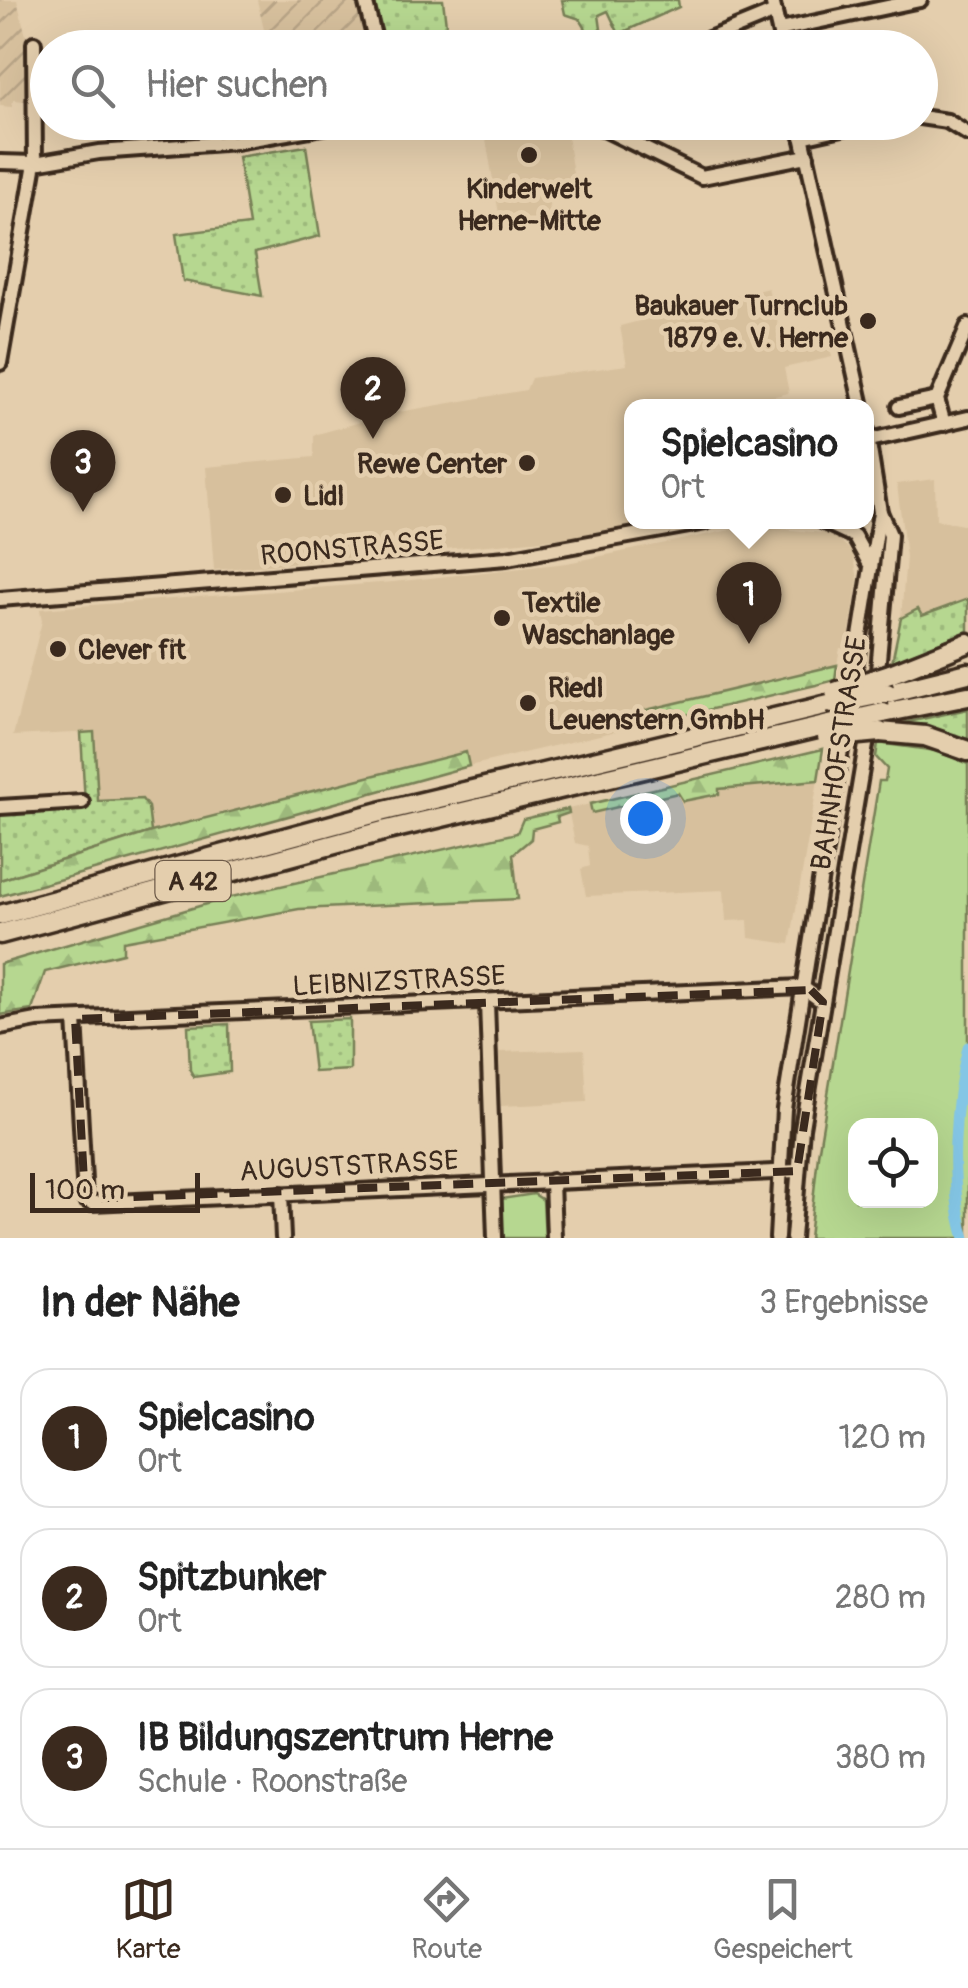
<!DOCTYPE html>
<html lang="de">
<head>
<meta charset="utf-8">
<style>
	body { margin:0; font-family:Pangolin,sans-serif; background:#f6f6f6; color:#222 }
	.controls { position:absolute; right:30px; bottom:30px; display:grid; overflow:hidden; border-radius:20px; box-shadow:0 10px 40px #0002 }
	.controls button { width:90px; height:90px; display:grid; place-items:center; padding:0; border:0; border-bottom:2px solid #e0e0e0; background:#fff; color:#222; font:50px sans-serif }
	.scale { position:absolute; left:30px; bottom:25px; width:170px; box-sizing:border-box; padding-left:10px; border:5px solid #3b2a1e; border-top:0; font-size:28px; line-height:35px; white-space:nowrap; color:#3b2a1e; -webkit-text-stroke:8px #e4cead; paint-order:stroke }
	.you { position:absolute; left:645px; top:818px; width:35px; height:35px; margin:-25px; border:8px solid #fff; border-radius:50%; background:#1a73e8; box-shadow:0 0 0 15px #1a73e833 }
	.badge { display:grid; place-items:center; width:65px; height:65px; border-radius:50%; background:#3b2a1e; color:#fff; font-size:32px; font-weight:700 }
	.pin { position:absolute; translate:-50% -82px; filter:drop-shadow(0 2px 5px #0008) }
	.pin::after { content:''; position:absolute; top:52px; width:35px; height:30px; background:inherit; clip-path:polygon(0 0,100% 0,50% 100%) }
	.popup { position:absolute; left:624px; top:399px; width:250px; height:130px; box-sizing:border-box; display:grid; place-content:center; border-radius:20px; background:#fff; filter:drop-shadow(0 2px 8px #0005); font-size:32px; white-space:nowrap; color:#767676 }
	.popup b { font-size:38px; color:#222 }
	.popup::after { content:''; position:absolute; left:50%; top:100%; margin-left:-20px; border:20px solid transparent; border-top-color:#fff }
	.list { margin:0; padding:0; list-style:none }
	h2 { display:flex; justify-content:space-between; align-items:center; height:130px; margin:0; padding:0 40px; font-size:42px }
	h2 small { font-size:32px; font-weight:400; color:#767676 }
	.list li { display:grid; grid-template-columns:65px 1fr auto; gap:30px; align-items:center; box-sizing:border-box; height:140px; margin:0 20px 20px; padding:0 20px; border:2px solid #e0e0e0; border-radius:30px }
	.list b { display:block; font-size:38px; white-space:nowrap }
	.list p { margin:0; font-size:32px; white-space:nowrap; color:#767676 }
	.list em { font-size:32px; font-style:normal; color:#767676 }
	.icon { flex:none; width:55px; height:55px; fill:none; stroke:currentColor; stroke-width:2; stroke-linecap:round; stroke-linejoin:round }
	.map { position:relative; flex:none; width:968px; height:1238px; overflow:hidden }
	.search { position:absolute; background:#fff; box-shadow:0 10px 40px #0002; left:30px; right:30px; top:30px; height:110px; display:flex; align-items:center; gap:25px; box-sizing:border-box; padding:0 35px; border-radius:55px; color:#767676; font-size:38px }
	.sheet { height:610px; background:#fff }
	nav { display:flex; justify-content:space-around; align-items:center; box-sizing:border-box; height:140px; border-top:2px solid #e0e0e0; background:#fff; font-size:28px; color:#767676 }
	nav a { display:grid; justify-items:center; gap:5px }
	nav .on { color:#3b2a1e }
	.map>svg:first-child { display:block }
	.built { fill:#d7c09d }
	.industrial { fill:url(#industrial-furrows) }
	.grass { fill:url(#grass-dots); stroke:#788057; stroke-width:2.5 }
	.forest { fill:url(#forest-firs); stroke:#788057; stroke-width:2.5 }
	.green { fill:#b6d790; stroke:#788057; stroke-width:2.5; fill-rule:evenodd }
	.lines { fill:none; stroke-linecap:round; stroke-linejoin:round }
	.canal { stroke:#84c6e5; stroke-width:11 }
	.minor-casing { stroke:#3b2a1e; stroke-width:20 }
	.highway-casing { stroke:#3b2a1e; stroke-width:25 }
	.minor { stroke:#e4cead; stroke-width:12 }
	.highway { stroke:#e4cead; stroke-width:18 }
	.highway-bridge-casing { stroke:#3b2a1e; stroke-width:25; stroke-linecap:butt }
	.highway-bridge { stroke:#e4cead; stroke-width:18 }
	.marked { fill:none; stroke:#3b2a1e; stroke-width:8; stroke-dasharray:20 12; stroke-linejoin:round }
	.poi-dot { fill:#3b2a1e; stroke:#e4cead; stroke-width:4 }
	.labels { text-anchor:middle; stroke-width:9; stroke-linejoin:round; paint-order:stroke }
	.shield { fill:#e4cead; stroke:#6e5b49; stroke-width:2.5 }
	.shield-label { font-size:25px; font-weight:bold; fill:#3b2a1e }
	.poi-label { font-size:28px; font-weight:bold; fill:#3b2a1e; stroke:#e4cead; text-anchor:start }
	.street-label { font-size:28px; fill:#3b2a1e; stroke:#e4cead }
</style>
</head>
<body>
<div class="map">
<svg width="968" height="1238" viewBox="0 0 968 1238">
	<defs>
		<pattern id="industrial-furrows" width="10" height="10" patternUnits="userSpaceOnUse" patternTransform="scale(2.5)"><rect width="10" height="10" fill="#d7c09d"/><path d="M-1 1l2-2M0 10L10 0M9 11l2-2" fill="none" stroke="#b9a587"/></pattern>
		<pattern id="grass-dots" width="8" height="8" patternUnits="userSpaceOnUse" patternTransform="scale(2.5)"><rect width="8" height="8" fill="#b6d790"/><path d="M2 2h.1M6 6h.1" fill="none" stroke="#9db97c" stroke-width="1.8" stroke-linecap="round"/></pattern>
		<pattern id="forest-firs" width="22" height="20" patternUnits="userSpaceOnUse" patternTransform="scale(2.5)"><rect width="22" height="20" fill="#b6d790"/><path d="M5 1l3.5 6h-7zM16 11l3.5 6h-7z" fill="#9db97c"/></pattern>
	</defs>
	<rect width="100%" height="100%" fill="#e4cead"/>
	<filter id="ink" filterUnits="userSpaceOnUse"><feTurbulence type="fractalNoise" baseFrequency=".01" numOctaves="2"/><feDisplacementMap in="SourceGraphic" scale="20" xChannelSelector="R" yChannelSelector="G"/><feConvolveMatrix kernelMatrix="1 2 1 2 8 2 1 2 1" color-interpolation-filters="sRGB"/></filter>
	<g filter="url(#ink)">
		<g class="built">
			<polygon points="467,31 469,47 387,47 385,42"/>
			<polygon points="483,123 566,130 574,180 546,185 551,217 501,225"/>
			<polygon points="768,288 783,342 827,334 832,357 784,368 789,393 728,406 632,407 632,522 652,522 564,538 214,570 206,467 314,457 314,435 393,413 526,390 531,378 627,365 620,326"/>
			<polygon points="935,479 936,520 968,526 968,599 921,616 901,618 906,557 897,484"/>
			<polygon points="750,526 833,534 853,553 858,579 847,649 840,648 837,665 639,712 642,725 469,766 466,752 151,832 148,807 98,801 94,732 13,736 42,621 40,609 393,582 567,563"/>
			<polygon points="818,780 790,944 749,938 748,920 726,921 724,890 586,896 581,869 590,866 588,846 575,843 568,809 590,804 593,813 678,793 683,801 718,794 718,789"/>
			<polygon points="584,1049 587,1102 501,1106 499,1052"/>
		</g>
		<g class="industrial">
			<polygon points="0,0 17,0 28,44 25,101 13,100 12,107 0,106"/>
			<polygon points="257,0 355,0 367,47 268,47"/>
		</g>
		<g class="grass">
			<polygon points="374,0 443,0 447,33 385,42"/>
			<polygon points="562,0 678,0 679,7 619,34 608,11 599,15 601,29 589,34 580,19 565,14"/>
			<polygon points="306,146 320,236 255,253 262,296 183,281 176,234 249,225 238,157"/>
			<polygon points="968,599 968,631 892,662 901,618 918,609 922,616"/>
			<polygon points="968,709 968,744 900,729 899,724"/>
			<polygon points="94,732 98,801 142,799 148,807 151,832 0,880 0,813 85,804 81,733"/>
			<polygon points="350,1019 350,1070 314,1072 308,1021"/>
			<polygon points="229,1024 230,1072 194,1077 190,1070 188,1026"/>
		</g>
		<g class="forest">
			<polygon points="837,665 835,680 816,685 642,725 638,712"/>
			<polygon points="823,749 818,780 719,789 719,794 683,801 678,793 592,813 590,804"/>
			<polygon points="466,752 469,766 0,896 0,880 151,832"/>
			<polygon points="568,809 569,813 557,817 558,822 532,829 531,839 513,854 518,899 299,909 123,941 123,953 45,972 32,1010 0,1015 0,964 227,898 517,833 523,819"/>
		</g>
		<g class="green">
			<path d="M878 743 937 751 968 764V1238H809L818 1155 879 781H885L887 769 876 757ZM856 1126H930V1200H856Z"/>
			<polygon points="534,1194 543,1200 545,1238 503,1238 501,1199"/>
		</g>
		<g class="lines">
			<path class="canal" d="M965 1238C948 1184 954 1102 968 1047"/>
			<g class="minor-casing">
				<g id="minor">
					<polyline points="365,0 377,48"/>
					<polyline points="772,0 783,48"/>
					<polyline points="779,30 920,0"/>
					<polyline points="687,48 775,12"/>
					<polyline points="920,117 947,121 968,134"/>
					<polyline points="590,122 702,177 807,156"/>
					<polyline points="799,122 862,407"/>
					<polyline points="802,137 869,122"/>
					<polyline points="0,162 35,163 34,43"/>
					<polyline points="0,363 35,163 99,152 236,142 351,122"/>
					<polyline points="899,407 937,399"/>
					<polyline points="944,424 937,399 968,326"/>
					<polyline points="866,425 880,512 890,535 877,682"/>
					<polyline points="870,440 968,418"/>
					<polyline points="824,522 854,536 869,563"/>
					<polyline points="0,599 507,558 706,522"/>
					<polyline points="851,692 880,512"/>
					<polyline points="0,807 82,802"/>
					<polyline points="487,1002 495,1238"/>
					<polyline points="75,1019 85,1199 92,1203 797,1171"/>
					<polyline points="0,1027 37,1020 802,987 823,1002"/>
					<polyline points="552,1181 554,1238"/>
					<polyline points="281,1194 283,1238"/>
					<polyline points="777,1238 784,1109 844,731"/>
					<polyline points="793,1238 802,1128 869,727"/>
				</g>
			</g>
			<g class="highway-casing">
				<g id="highway">
					<polyline points="890,674 968,643"/>
					<polyline points="887,693 968,673"/>
					<polyline points="883,713 968,696"/>
					<polyline points="880,732 925,736 968,751"/>
					<polyline points="0,915 380,812 833,704"/>
					<polyline points="0,934 387,830 829,725"/>
				</g>
			</g>
			<use href="#minor" class="minor"/>
			<use href="#highway" class="highway"/>
			<g class="highway-bridge-casing">
				<g id="highway-bridge">
					<polyline points="835,692 890,674"/>
					<polyline points="833,704 887,693"/>
					<polyline points="829,725 883,713"/>
					<polyline points="827,737 880,732"/>
				</g>
			</g>
			<use href="#highway-bridge" class="highway-bridge"/>
		</g>
	</g>
	<path class="marked" d="M811 990 823 1002 797 1171 85 1199 75 1019Z"/>
	<g class="poi-dot">
		<circle cx="529" cy="155" r="10"/>
		<circle cx="868" cy="321" r="10"/>
		<circle cx="527" cy="463" r="10"/>
		<circle cx="283" cy="495" r="10"/>
		<circle cx="502" cy="618" r="10"/>
		<circle cx="58" cy="649" r="10"/>
		<circle cx="528" cy="703" r="10"/>
	</g>
	<g class="labels">
		<rect class="shield" x="155.5" y="861" width="75" height="40" rx="8"/>
		<g class="shield-label">
			<text x="193" y="890">A 42</text>
		</g>
		<g class="poi-label">
			<text x="529" y="198" text-anchor="middle">Kinderwelt<tspan x="529" dy="32">Herne-Mitte</tspan></text>
			<text x="848" y="315" text-anchor="end">Baukauer Turnclub<tspan x="848" dy="32">1879 e. V. Herne</tspan></text>
			<text x="507" y="473" text-anchor="end">Rewe Center</text>
			<text x="303" y="505">Lidl</text>
			<text x="522" y="612">Textile<tspan x="522" dy="32">Waschanlage</tspan></text>
			<text x="78" y="659">Clever fit</text>
			<text x="548" y="697">Riedl<tspan x="548" dy="32">Leuenstern GmbH</tspan></text>
		</g>
		<g class="street-label">
			<text transform="translate(352 547) rotate(-5)" y="10">ROONSTRASSE</text>
			<text transform="translate(838 753) rotate(-81)" y="10">BAHNHOFSTRASSE</text>
			<text transform="translate(399 980) rotate(-3)" y="10">LEIBNIZSTRASSE</text>
			<text transform="translate(349 1165) rotate(-3)" y="10">AUGUSTSTRASSE</text>
		</g>
	</g>
</svg>
<div class="controls">
<button><svg class="icon" aria-label="locate" viewBox="0 0 24 24"><circle cx="12" cy="12" r="6"/><path d="M12 2v4M12 18v4M2 12h4M18 12h4"/></svg></button>
</div>
<div class="scale">100 m</div>
<div class="you"></div>
<div class="pin badge" style="left:749px;top:644px">1</div>
<div class="popup"><b>Spielcasino</b>Ort</div>
<div class="pin badge" style="left:373px;top:439px">2</div>
<div class="pin badge" style="left:83px;top:512px">3</div>
<div class="search"><svg class="icon" aria-label="search" viewBox="0 0 24 24"><circle cx="10" cy="10" r="6"/><path d="M15 15l6 6"/></svg>Hier suchen</div>
</div>
<section class="sheet">
<h2>In der Nähe<small>3 Ergebnisse</small></h2>
<ul class="list">
<li><span class="badge">1</span><div><b>Spielcasino</b><p>Ort</p></div><em>120 m</em></li>
<li><span class="badge">2</span><div><b>Spitzbunker</b><p>Ort</p></div><em>280 m</em></li>
<li><span class="badge">3</span><div><b>IB Bildungszentrum Herne</b><p>Schule · Roonstraße</p></div><em>380 m</em></li>
</ul>
</section>
<nav>
<a class="on"><svg class="icon" aria-label="map" viewBox="0 0 24 24"><path d="M3 6l6-2 6 2 6-2v14l-6 2-6-2-6 2zM9 4v14M15 6v14"/></svg>Karte</a>
<a><svg class="icon" aria-label="directions" viewBox="0 0 24 24"><path d="M12 3l9 9-9 9-9-9zM9 14v-3h6M13 9l2 2-2 2"/></svg>Route</a>
<a><svg class="icon" aria-label="saved" viewBox="0 0 24 24"><path d="M7 4h10v16l-5-4-5 4z"/></svg>Gespeichert</a>
</nav>
</body>
</html>
